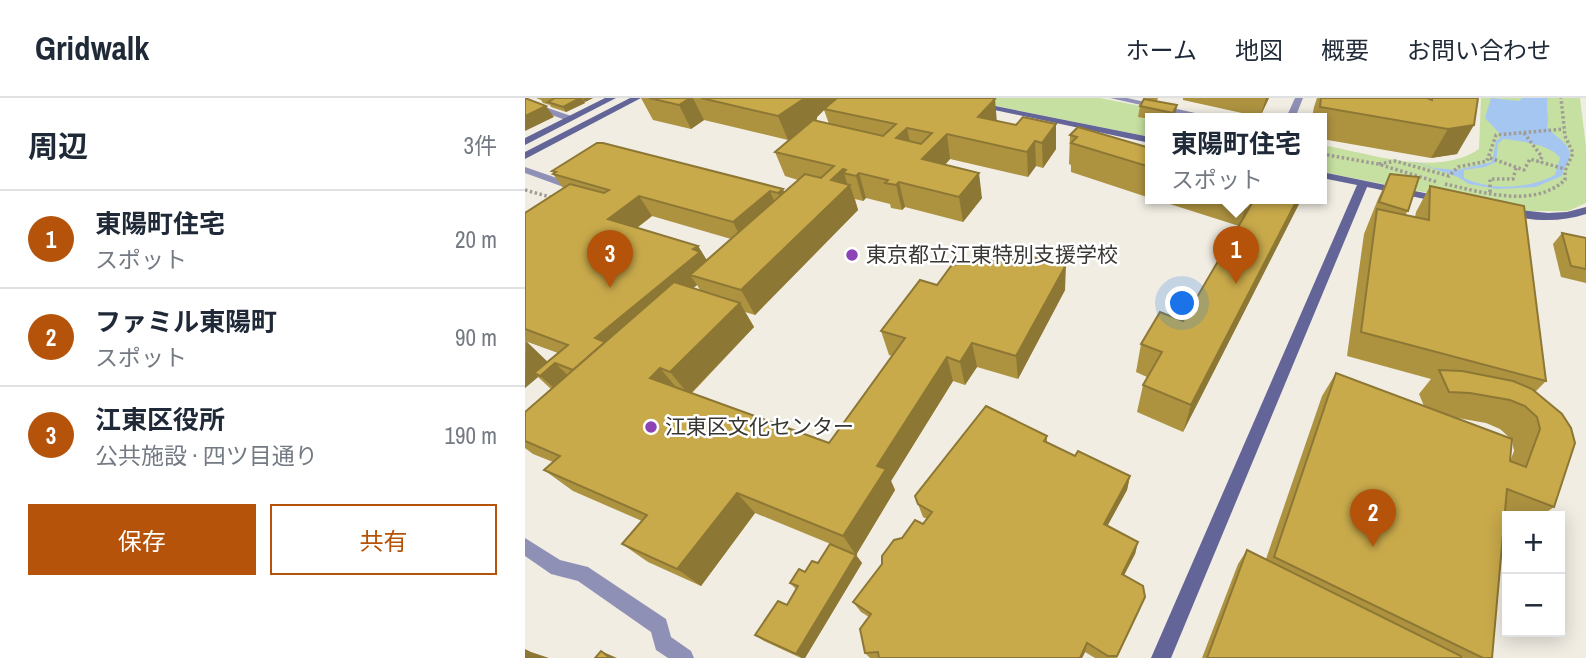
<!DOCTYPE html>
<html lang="ja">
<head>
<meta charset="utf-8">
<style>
	body { margin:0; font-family:"Archivo Narrow","Noto Sans JP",sans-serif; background:#f6f6f7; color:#1f2937 }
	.controls { position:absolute; right:21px; bottom:21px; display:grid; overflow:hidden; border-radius:0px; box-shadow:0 4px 18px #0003 }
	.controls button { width:63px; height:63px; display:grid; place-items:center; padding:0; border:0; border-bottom:2px solid #e0e1e3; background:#fff; color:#1f2937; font:35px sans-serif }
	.you { position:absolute; left:658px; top:206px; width:24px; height:24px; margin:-18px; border:5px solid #fff; border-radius:50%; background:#1a73e8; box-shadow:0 0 0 10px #1a73e833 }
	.badge { display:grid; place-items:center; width:46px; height:46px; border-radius:50%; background:#b45309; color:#fff; font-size:23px; font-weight:700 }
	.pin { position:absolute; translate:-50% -58px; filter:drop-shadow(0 2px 4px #0008) }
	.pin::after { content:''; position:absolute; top:37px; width:24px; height:21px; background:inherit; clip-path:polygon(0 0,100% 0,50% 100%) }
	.popup { position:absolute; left:620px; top:15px; width:182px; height:91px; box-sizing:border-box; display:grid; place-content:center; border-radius:0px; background:#fff; filter:drop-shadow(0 2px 5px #0005); font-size:23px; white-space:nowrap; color:#747a83 }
	.popup b { font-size:26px; color:#1f2937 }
	.popup::after { content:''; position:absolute; left:50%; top:100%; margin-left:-14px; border:14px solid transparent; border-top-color:#fff }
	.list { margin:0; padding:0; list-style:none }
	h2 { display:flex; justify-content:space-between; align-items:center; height:91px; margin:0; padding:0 28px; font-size:30px }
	h2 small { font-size:23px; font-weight:400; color:#747a83 }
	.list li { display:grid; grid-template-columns:46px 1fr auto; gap:21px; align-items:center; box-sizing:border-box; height:98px; padding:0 28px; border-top:2px solid #e0e1e3 }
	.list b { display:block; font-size:26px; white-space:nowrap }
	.list p { margin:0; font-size:23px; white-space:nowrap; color:#747a83 }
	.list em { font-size:23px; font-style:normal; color:#747a83 }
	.actions { display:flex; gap:14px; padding:21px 28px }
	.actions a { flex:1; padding:16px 0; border:2px solid #b45309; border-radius:0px; text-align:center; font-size:24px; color:#b45309 }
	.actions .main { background:#b45309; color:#fff }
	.map { position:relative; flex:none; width:1061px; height:560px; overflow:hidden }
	header { display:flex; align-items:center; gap:42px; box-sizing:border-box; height:98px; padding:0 35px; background:#fff; border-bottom:2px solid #e0e1e3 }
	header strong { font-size:33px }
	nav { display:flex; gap:38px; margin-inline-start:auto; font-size:24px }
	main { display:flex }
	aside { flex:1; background:#fff }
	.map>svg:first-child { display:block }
	.green { fill:#c6e0a1 }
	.water { fill:#a6c6f2; fill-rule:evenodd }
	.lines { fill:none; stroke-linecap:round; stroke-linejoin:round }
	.path { stroke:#9f9c94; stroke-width:3.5; stroke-dasharray:2.5 2.5; stroke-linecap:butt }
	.lane { fill:#8f90b5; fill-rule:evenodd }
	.street { fill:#8f90b5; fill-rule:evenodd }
	.secondary { fill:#636497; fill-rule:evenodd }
	.wall { fill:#ad9240; fill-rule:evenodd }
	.shaded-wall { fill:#8d7734 }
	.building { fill:#c9aa4b; stroke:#8d7734; stroke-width:2; fill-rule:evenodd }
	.poi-dot { fill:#8c43b6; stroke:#fff; stroke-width:2.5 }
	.labels { text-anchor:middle; stroke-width:5; stroke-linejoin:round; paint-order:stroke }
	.poi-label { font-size:21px; fill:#393733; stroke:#fff; text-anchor:start }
</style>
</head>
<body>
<header>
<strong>Gridwalk</strong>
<nav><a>ホーム</a><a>地図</a><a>概要</a><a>お問い合わせ</a></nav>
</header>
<main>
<aside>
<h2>周辺<small>3件</small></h2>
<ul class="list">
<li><span class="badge">1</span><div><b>東陽町住宅</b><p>スポット</p></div><em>20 m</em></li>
<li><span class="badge">2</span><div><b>ファミル東陽町</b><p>スポット</p></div><em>90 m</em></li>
<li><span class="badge">3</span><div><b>江東区役所</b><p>公共施設 · 四ツ目通り</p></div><em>190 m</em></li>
</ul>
<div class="actions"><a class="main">保存</a><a>共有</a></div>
</aside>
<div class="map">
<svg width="1061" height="560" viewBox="0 0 1061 560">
	<rect width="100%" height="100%" fill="#f1ede3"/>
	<g class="green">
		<polygon points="432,0 575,0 676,20 625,20 625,39"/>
		<path d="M956 0H1055L1061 49V105L1043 113H995L797 74V47C844 55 912 80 954 51Z"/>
	</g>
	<path class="water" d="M966 0 994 3 997 0H1023C1020 11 1025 19 1022 29 1029 39 1049 46 1044 62 1042 68 1038 71 1037 78L1010 89 972 91 944 86 933 79 880 61 909 70 932 72 967 64 971 43 977 38 960 20ZM978 41C994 43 1026 46 1035 60L1030 77C1004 91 966 93 939 80V72L960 69 971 64 973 46Z"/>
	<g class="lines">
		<g class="path">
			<polyline points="999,35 1017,59 1014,64"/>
			<polyline points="797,56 853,66 912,84"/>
			<polyline points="965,60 999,72 1005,61 1040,71"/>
			<polyline points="854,66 870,63 924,78 933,69 962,63 971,37 1039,31"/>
			<path d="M920 86C957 94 1008 111 1040 82V73L1048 55 1040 38 1036 0"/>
			<polyline points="0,92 29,100"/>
			<polyline points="965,94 965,81 988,81 991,70"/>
		</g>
		<polygon class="lane" points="0,2 49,19 50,21 43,23 0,7"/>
		<g class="street">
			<polygon points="585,0 602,0 693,20 674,20"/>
			<polygon points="770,0 778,0 770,20 761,20"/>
			<polygon points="0,69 52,87 53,89 52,91 44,91 0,75"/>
			<polygon points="0,440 35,462 63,469 141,521 146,539 166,553 169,560 143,560 131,552 126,534 53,483 26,476 0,458"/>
		</g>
		<g class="secondary">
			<polygon points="80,0 91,0 0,47 0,40"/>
			<polygon points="105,0 116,0 0,61 0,54"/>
			<polygon points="413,0 430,0 625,39 625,45"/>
			<polygon points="797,74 919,99 924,102 919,105 842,89 646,560 626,560 832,87 797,80"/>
			<path d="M1061 109V116C1034 125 1006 123 979 116L978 114 983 111 1023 115 1042 114Z"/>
		</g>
	</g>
	<g class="wall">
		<polygon points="11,0 68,0 60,4 59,3 60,5 41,14 26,9 25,7 18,5 16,2"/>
		<path d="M116 0H311L472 23 491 27 531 26V51L518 70 511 68 503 79 425 61 420 67 457 100 438 124 380 109 377 112 366 110 365 106 341 100 338 103 330 101 333 112 230 217 220 214 229 229 167 295 304 345 367 258 364 257 356 233 412 187 540 192 493 281 452 269 440 287 428 283 366 383 370 392 331 457 337 465 280 560H276L239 543 230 537 262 507 271 491 265 485 293 465 330 456 230 415 176 488 123 464 97 446 117 423 48 393 19 372 28 364 8 356 0 350V314L26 291 13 279 0 290V243L22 264 33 255 0 243V115L38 90 28 76 29 75 27 73 259 94 273 82 260 78 250 54 271 36 263 42 179 22 166 31 128 22ZM299 12 304 26 290 23 292 21V19ZM127 118 206 141 181 162 173 148 112 130ZM172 187 175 192 168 190Z"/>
		<polygon points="618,0 633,0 632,3"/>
		<polygon points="658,0 744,0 735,19 658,2"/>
		<polygon points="792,0 902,0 903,1 903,0 953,0 932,56 906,60 797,41 797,20 787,20 789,9"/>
		<polygon points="652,7 649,20 625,20 625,21 613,19 615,8"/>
		<polygon points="545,37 625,50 625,100 546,74 546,67 544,66"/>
		<path d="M865 76 883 113 880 117 890 119 891 114 905 88 1021 283 1010 294 1029 409 1016 418H982V422L980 420 967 560H677L713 466 722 452 741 461 797 298 811 275 899 308 894 296 906 281 822 258 839 136 853 101ZM927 319 961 325 975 331 985 340ZM987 343 989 353 985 363Z"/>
		<polygon points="626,100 777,100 658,334 612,314 618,287 622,279 611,274 616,246 658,223 714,128"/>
		<polygon points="1037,135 1061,140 1061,185 1036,179 1028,146"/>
		<polygon points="522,338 522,344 550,358 605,378 602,392 582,428 613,444 610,456 599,477 616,509 592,560 570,560 560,554 557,560 345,560 340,555 344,519 336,514 328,504 377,440 398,426 402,421 398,419 393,406"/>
	</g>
	<g class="shaded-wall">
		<polygon points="55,0 57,0 60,5 41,14 38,9"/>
		<polygon points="58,0 68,0 60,4"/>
		<polygon points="165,0 168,0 179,22 166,31 154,7"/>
		<polygon points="280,0 311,0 312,3 299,11 299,12 292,19 292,21 263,42 253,18"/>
		<polygon points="741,0 744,0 735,19"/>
		<polygon points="470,1 472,25 453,19"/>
		<polygon points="652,7 650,18 649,20 647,20 648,15"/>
		<polygon points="21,8 29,19 0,33 0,18"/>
		<polygon points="531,26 531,51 518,70 517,45"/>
		<polygon points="949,27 932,56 906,60 923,31"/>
		<polygon points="382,30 387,54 371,40"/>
		<polygon points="422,36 425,61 402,86 397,61"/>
		<polygon points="510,43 511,68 503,79 502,54"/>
		<polygon points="318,71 323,89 325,87 333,112 230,217 216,192 306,82"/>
		<polygon points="334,75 341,100 338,103 331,78"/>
		<polygon points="454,75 457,100 438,124 434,99"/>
		<polygon points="374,84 380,109 377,112 371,87"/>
		<polygon points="258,91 266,110 261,114 253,95"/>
		<polygon points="245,93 253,112 218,144 208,124"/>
		<polygon points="114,98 127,118 97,141 83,121"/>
		<polygon points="723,100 725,100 718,123 715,129"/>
		<polygon points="773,100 777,100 658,334 666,307"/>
		<polygon points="173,148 185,167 165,177 172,187 94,254 70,240"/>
		<polygon points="541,167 540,192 493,281 491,258"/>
		<polygon points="215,205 229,229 164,297 145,274"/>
		<polygon points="1,243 26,267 9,275 13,279 0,290"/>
		<polygon points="447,245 452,269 440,287 435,264"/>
		<polygon points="422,259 428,283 366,383 370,392 331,457 318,438 352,368"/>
		<polygon points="30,265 50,284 36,296 15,278"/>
		<polygon points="135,270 155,294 125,280"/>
		<polygon points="605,378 602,392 577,438 579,426"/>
		<polygon points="212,395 230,415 176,488 152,471"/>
		<polygon points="613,444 610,456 594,487 597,476"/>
		<polygon points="331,457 337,465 280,560 277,560 271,556"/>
		<polygon points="562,545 560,554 557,560 555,560"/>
		<polygon points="0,551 6,554 24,560 0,560"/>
		<polygon points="76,553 92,560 85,560"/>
	</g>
	<g class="building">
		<polygon points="0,0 21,8 0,18"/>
		<polygon points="30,0 55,0 38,9 23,4"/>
		<polygon points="124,0 165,0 154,7"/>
		<polygon points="176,0 280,0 253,18"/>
		<path d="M312 0H467L470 1 453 19 491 27 498 19 531 26 517 45 510 43 502 54 422 36 397 61 454 75 434 99 374 84 371 87 360 85 363 82 334 75 331 78 318 75 321 72 318 71 306 82 325 87 216 192 165 177 280 76 296 80 309 68 250 54 288 22 358 38 371 26 299 11ZM382 30 407 35 396 46 371 40Z"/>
		<polygon points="796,0 902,0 907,2 907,0 953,0 949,27 923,31 795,9"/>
		<polygon points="619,1 652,7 648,15 615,8"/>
		<polygon points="553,29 625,50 625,69 546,45 552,39 545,37"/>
		<polygon points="72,45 78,45 258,91 253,95 245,93 208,124 114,98 83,121 173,148 168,151 175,154 70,240 80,244 48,272 30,265 15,278 9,275 43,247 0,231 0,115 45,86 79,95 84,92 28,76 31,74 27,73"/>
		<polygon points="865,76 894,79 883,113 854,104"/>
		<polygon points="905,88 999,108 1021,283 836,234 852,111 904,122"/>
		<polygon points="730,100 773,100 666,307 618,287 637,254 616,246 635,214 658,223"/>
		<polygon points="1037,135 1061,140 1061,171 1046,168"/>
		<polygon points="491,155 541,167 491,258 447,245 435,264 422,259 352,368 361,371 318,438 212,395 152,471 97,446 122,417 19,372 35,358 0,343 0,314 149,184 215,205 145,274 135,270 125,280 304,345 380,240 356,233 395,182 412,187 426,168 459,158 485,165"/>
		<polygon points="914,272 937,273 988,283 1007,291 1037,316 1046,330 1050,345 1029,409 982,391 967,560 958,560 749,459 811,275 987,341 985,363 1001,369 1015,331 1012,319 1000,308 985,302 945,295 924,294"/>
		<polygon points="461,308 522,338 519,343 550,358 553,353 605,378 579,426 613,444 597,476 618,488 620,499 592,558 583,558 562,545 555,560 354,560 353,554 340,555 335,531 346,516 328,504 357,466 357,458 369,442 377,440 390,422 398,426 407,414 393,406 390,398"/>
		<polygon points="305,446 331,457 271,556 230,537 253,503 262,507 273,488 265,485 274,471 280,474 287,463 293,465"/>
		<polygon points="722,452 936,558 936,560 682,560"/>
		<polygon points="76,553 85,560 70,560"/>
	</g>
	<g class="poi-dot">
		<circle cx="327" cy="157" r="7"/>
		<circle cx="126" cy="329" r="7"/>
	</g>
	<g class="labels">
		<g class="poi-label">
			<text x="341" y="164">東京都立江東特別支援学校</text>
			<text x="140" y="336">江東区文化センター</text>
		</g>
	</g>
</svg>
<div class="controls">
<button>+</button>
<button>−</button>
</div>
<div class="you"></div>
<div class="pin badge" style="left:711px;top:186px">1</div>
<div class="popup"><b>東陽町住宅</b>スポット</div>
<div class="pin badge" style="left:848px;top:449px">2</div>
<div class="pin badge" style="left:85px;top:190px">3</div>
</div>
</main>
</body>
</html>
